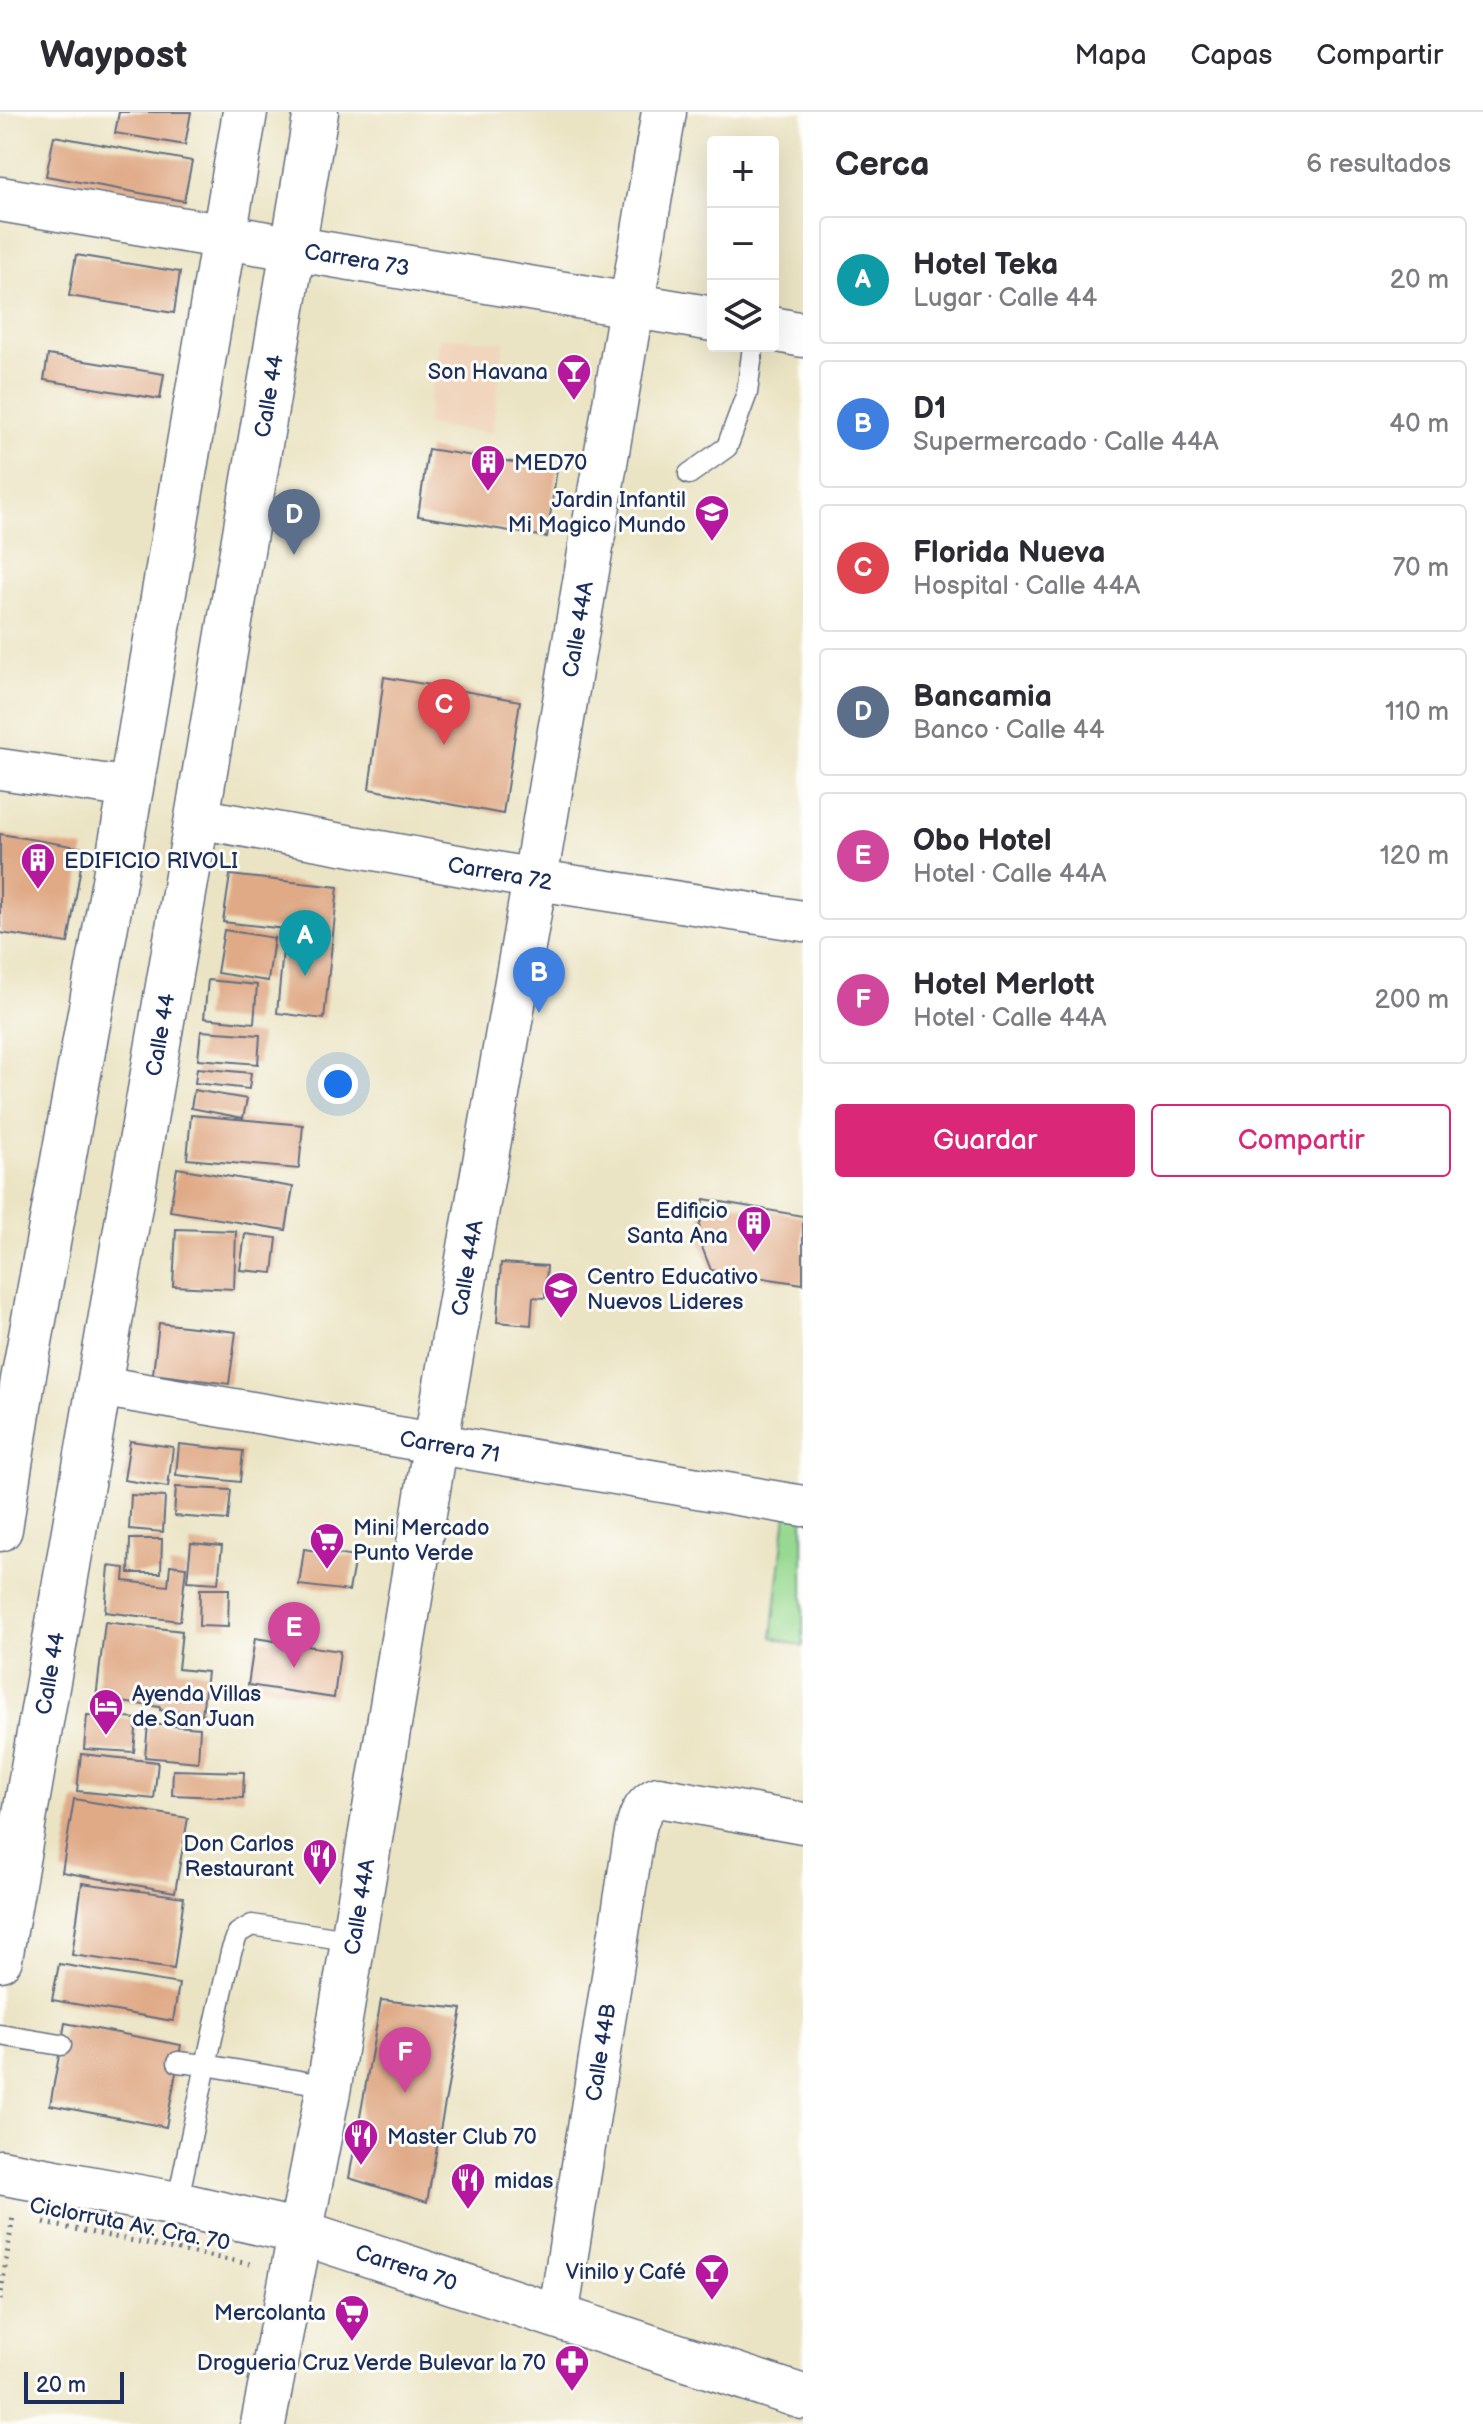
<!DOCTYPE html>
<html lang="es">
<head>
<meta charset="utf-8">
<style>
	body { margin:0; font-family:"Balsamiq Sans",sans-serif; background:#f2f2f3; color:#2b2b33 }
	.controls { position:absolute; right:24px; top:24px; display:grid; overflow:hidden; border-radius:8px; box-shadow:0 8px 32px #0002 }
	.controls button { width:72px; height:72px; display:grid; place-items:center; padding:0; border:0; border-bottom:2px solid #e1e1e2; background:#fff; color:#2b2b33; font:40px sans-serif }
	.scale { position:absolute; left:24px; bottom:20px; width:100px; box-sizing:border-box; padding-left:8px; border:4px solid #1b2f5e; border-top:0; font-size:22px; line-height:28px; white-space:nowrap; color:#1b2f5e; -webkit-text-stroke:6px #fdfcf7; paint-order:stroke }
	.you { position:absolute; left:338px; top:972px; width:28px; height:28px; margin:-20px; border:6px solid #fff; border-radius:50%; background:#1a73e8; box-shadow:0 0 0 12px #1a73e833 }
	.badge { display:grid; place-items:center; width:52px; height:52px; border-radius:50%; background:#db2777; color:#fff; font-size:26px; font-weight:700 }
	.pin { position:absolute; translate:-50% -66px; filter:drop-shadow(0 2px 4px #0008) }
	.pin::after { content:''; position:absolute; top:42px; width:28px; height:24px; background:inherit; clip-path:polygon(0 0,100% 0,50% 100%) }
	.list { margin:0; padding:0; list-style:none }
	h2 { display:flex; justify-content:space-between; align-items:center; height:104px; margin:0; padding:0 32px; font-size:34px }
	h2 small { font-size:26px; font-weight:400; color:#7c7c81 }
	.list li { display:grid; grid-template-columns:52px 1fr auto; gap:24px; align-items:center; box-sizing:border-box; height:128px; margin:0 16px 16px; padding:0 16px; border:2px solid #e1e1e2; border-radius:8px }
	.list b { display:block; font-size:30px; white-space:nowrap }
	.list p { margin:0; font-size:26px; white-space:nowrap; color:#7c7c81 }
	.list em { font-size:26px; font-style:normal; color:#7c7c81 }
	.actions { display:flex; gap:16px; padding:24px 32px }
	.actions a { flex:1; padding:18px 0; border:2px solid #db2777; border-radius:8px; text-align:center; font-size:28px; color:#db2777 }
	.actions .main { background:#db2777; color:#fff }
	.icon { flex:none; width:44px; height:44px; fill:none; stroke:currentColor; stroke-width:2; stroke-linecap:round; stroke-linejoin:round }
	.map { position:relative; flex:none; width:803px; height:2312px; overflow:hidden }
	header { display:flex; align-items:center; gap:48px; box-sizing:border-box; height:112px; padding:0 40px; background:#fff; border-bottom:2px solid #e1e1e2 }
	header strong { font-size:38px }
	nav { display:flex; gap:44px; margin-inline-start:auto; font-size:28px }
	main { display:flex }
	aside { flex:1; background:#fff }
	.map>svg:first-child { display:block }
	.built { fill:#f1d5bd }
	.green { fill:#97d991; stroke:#598478; stroke-width:2 }
	.building { fill:#e0aa87 }
	.lines { fill:none; stroke-linecap:round; stroke-linejoin:round }
	.service-casing { stroke:#646e82; stroke-width:23 }
	.minor-casing { stroke:#646e82; stroke-width:43 }
	.tertiary-casing { stroke:#646e82; stroke-width:47 }
	.secondary-casing { stroke:#646e82; stroke-width:47 }
	.path { stroke:#646e82; stroke-width:5; stroke-dasharray:2 6; stroke-linecap:butt }
	.service { stroke:#fff; stroke-width:20 }
	.minor { stroke:#fff; stroke-width:40 }
	.tertiary { stroke:#fff; stroke-width:44 }
	.secondary { stroke:#fff; stroke-width:44 }
	.labels { text-anchor:middle; stroke-width:6; stroke-linejoin:round; paint-order:stroke }
	.street-label { font-size:22px; fill:#1b2f5e; stroke:#fdfcf7 }
	.poi-label { font-size:22px; fill:#1b2f5e; stroke:#fdfcf7; text-anchor:end }
</style>
</head>
<body>
<header>
<strong>Waypost</strong>
<nav><a>Mapa</a><a>Capas</a><a>Compartir</a></nav>
</header>
<main>
<div class="map">
<svg width="803" height="2312" viewBox="0 0 803 2312">
	<rect width="100%" height="100%" fill="#fdfcf7"/>
	<filter id="ink" filterUnits="userSpaceOnUse"><feTurbulence type="fractalNoise" baseFrequency=".0125" numOctaves="2"/><feDisplacementMap in="SourceGraphic" scale="16" xChannelSelector="R" yChannelSelector="G"/><feConvolveMatrix kernelMatrix="1 2 1 2 8 2 1 2 1" color-interpolation-filters="sRGB"/></filter>
	<filter id="wash" filterUnits="userSpaceOnUse"><feTurbulence type="fractalNoise" baseFrequency=".006" numOctaves="4" result="noise"/><feDisplacementMap in="SourceGraphic" scale="32" xChannelSelector="R" yChannelSelector="G"/><feGaussianBlur stdDeviation="1.8" result="paint"/><feColorMatrix in="noise" values="0 0 0 0 0 0 0 0 0 0 0 0 0 0 0 0 0 1.4 0 .05"/><feComposite in="paint" operator="in"/></filter>
	<g filter="url(#wash)">
		<rect width="100%" height="100%" fill="#ebe4c4"/>
		<polygon class="built" points="440,225 504,230 492,321 426,313"/>
		<polygon class="green" points="786,1401 803,1404 803,1535 772,1525"/>
		<g id="blocks">
			<g class="building">
				<polygon points="119,0 191,0 185,33 115,21"/>
				<polygon points="54,24 192,49 184,89 46,64"/>
				<polygon points="76,143 180,160 174,201 69,184"/>
				<polygon points="48,243 164,262 160,287 44,268"/>
				<polygon points="428,337 557,357 547,425 418,404"/>
				<polygon points="384,565 520,589 503,702 369,677"/>
				<polygon points="0,722 84,736 68,831 0,821"/>
				<polygon points="230,763 338,775 324,907 277,901 285,817 223,810"/>
				<polygon points="224,818 274,826 268,869 217,861"/>
				<polygon points="208,868 257,873 254,911 204,906"/>
				<polygon points="201,919 260,923 258,952 198,947"/>
				<polygon points="197,956 251,961 249,977 195,971"/>
				<polygon points="194,978 247,987 243,1006 191,996"/>
				<polygon points="191,1003 303,1013 299,1057 187,1047"/>
				<polygon points="177,1056 293,1075 286,1118 170,1099"/>
				<polygon points="704,1087 803,1104 803,1172 711,1158 698,1125"/>
				<polygon points="176,1117 236,1119 234,1177 173,1174"/>
				<polygon points="245,1122 277,1126 273,1161 240,1158"/>
				<polygon points="501,1151 547,1154 545,1186 533,1185 531,1213 497,1210"/>
				<polygon points="159,1211 236,1220 229,1272 153,1262"/>
				<polygon points="130,1329 173,1335 168,1375 124,1368"/>
				<polygon points="179,1332 243,1339 240,1370 176,1363"/>
				<polygon points="176,1375 231,1378 228,1408 174,1404"/>
				<polygon points="131,1383 165,1385 163,1420 129,1417"/>
				<polygon points="130,1427 162,1427 161,1461 129,1461"/>
				<polygon points="191,1431 222,1434 218,1471 187,1469"/>
				<polygon points="304,1437 355,1445 349,1479 299,1473"/>
				<polygon points="170,1453 186,1455 180,1509 105,1500 109,1454 125,1456 124,1469 168,1474"/>
				<polygon points="200,1477 229,1477 228,1515 199,1514"/>
				<polygon points="105,1510 182,1519 178,1557 207,1560 202,1603 160,1598 160,1595 96,1587"/>
				<polygon points="255,1526 340,1539 334,1586 248,1573"/>
				<polygon points="87,1603 137,1607 134,1640 84,1637"/>
				<polygon points="148,1612 200,1616 198,1650 145,1645"/>
				<polygon points="81,1642 158,1650 154,1687 77,1679"/>
				<polygon points="173,1658 244,1660 243,1686 172,1683"/>
				<polygon points="74,1687 188,1706 175,1780 62,1760"/>
				<polygon points="82,1771 184,1785 174,1857 72,1843"/>
				<polygon points="59,1852 179,1872 173,1909 52,1888"/>
				<polygon points="381,1888 462,1897 427,2090 349,2066"/>
				<polygon points="65,1911 181,1933 166,2015 50,1993"/>
			</g>
		</g>
	</g>
	<g filter="url(#ink)">
		<use href="#blocks" fill-opacity="0" stroke="#646e82" stroke-width="2"/>
		<g class="lines">
			<g class="service-casing">
				<g id="service">
					<polyline points="689,362 727,335 747,281 753,234"/>
					<polyline points="0,1923 61,1933"/>
					<polyline points="329,1974 206,1953 231,1840 238,1821 252,1813 354,1829"/>
					<polyline points="177,2092 206,1953 178,1950"/>
				</g>
			</g>
			<g class="minor-casing">
				<g id="minor">
					<polyline points="0,657 131,676"/>
					<path id="s1" d="M197 706 557 771 803 809"/>
					<path id="s2" d="M99 1274 803 1394"/>
					<path id="s3" d="M558 2205 633 1732C636 1714 639 1693 658 1685L803 1711"/>
				</g>
			</g>
			<g class="tertiary-casing">
				<g id="tertiary">
					<path id="s4" d="M0 87 713 207"/>
					<polyline points="773,217 803,223"/>
					<path id="s5" d="M0 2060 177 2092 300 2120 803 2285"/>
					<path id="s6" d="M263 2312 329 1974 436 1329 539 744 664 0"/>
				</g>
			</g>
			<g class="secondary-casing">
				<g id="secondary">
					<polyline points="0,1417 23,1268 131,676 245,0"/>
					<path id="s7" d="M0 1847 197 706 316 0"/>
				</g>
			</g>
			<g class="path">
				<polyline points="44,2111 254,2153"/>
				<polyline points="0,2188 13,2104"/>
			</g>
			<use href="#service" class="service"/>
			<use href="#minor" class="minor"/>
			<use href="#tertiary" class="tertiary"/>
			<use href="#secondary" class="secondary"/>
		</g>
	</g>
	<defs>
		<g id="bar-pin" transform="scale(1.8)"><path d="M0 17L-7.5 6A9.5 9.5 0 1 1 7.5 6Z" fill="#b5179e" stroke="#fdfcf7"/><path d="M-6-5H6L.8 .8V4.5H3.5V6h-7V4.5H-.8V.8Z" fill="#fff"/></g>
		<g id="building-pin" transform="scale(1.8)"><path d="M0 17L-7.5 6A9.5 9.5 0 1 1 7.5 6Z" fill="#b5179e" stroke="#fdfcf7"/><path d="M-4-6H4V6H1V3H-1V6H-4ZM-2.5-4.3h1.7v1.8h-1.7ZM.8-4.3h1.7v1.8H.8ZM-2.5-1h1.7V.8h-1.7ZM.8-1h1.7V.8H.8Z" fill="#fff"/></g>
		<g id="school-pin" transform="scale(1.8)"><path d="M0 17L-7.5 6A9.5 9.5 0 1 1 7.5 6Z" fill="#b5179e" stroke="#fdfcf7"/><path d="M0-5L7-2L0 1L-7-2ZM-4 1L0 2.5L4 1V4Q0 6-4 4Z" fill="#fff"/></g>
		<g id="supermarket-pin" transform="scale(1.8)"><path d="M0 17L-7.5 6A9.5 9.5 0 1 1 7.5 6Z" fill="#b5179e" stroke="#fdfcf7"/><path d="M-6-5.5h2.5l.6 2H6L4.5 2H-2.5L-4.4-4H-6ZM-1.5 3.2a1.3 1.3 0 1 0 .1 0ZM3 3.2a1.3 1.3 0 1 0 .1 0Z" fill="#fff"/></g>
		<g id="hotel-pin" transform="scale(1.8)"><path d="M0 17L-7.5 6A9.5 9.5 0 1 1 7.5 6Z" fill="#b5179e" stroke="#fdfcf7"/><path d="M-6-4.5h1.5V1H6V5H4.5V3h-9V5H-6ZM-4 0a1.8 1.8 0 1 1 3.6 0ZM.5 0V-2.5h3Q6-2.5 6 0Z" fill="#fff"/></g>
		<g id="restaurant-pin" transform="scale(1.8)"><path d="M0 17L-7.5 6A9.5 9.5 0 1 1 7.5 6Z" fill="#b5179e" stroke="#fdfcf7"/><path d="M-5-6h1v4h1v-4h1v4h1v-4h1v5L-1.5 .5V6h-2V.5L-5-1ZM5-6V6H3V1.5H1.5Q1.5-4 5-6Z" fill="#fff"/></g>
		<g id="pharmacy-pin" transform="scale(1.8)"><path d="M0 17L-7.5 6A9.5 9.5 0 1 1 7.5 6Z" fill="#b5179e" stroke="#fdfcf7"/><path d="M-2-6h4v4h4v4h-4v4h-4v-4h-4v-4h4Z" fill="#fff"/></g>
	</defs>
	<g fill-rule="evenodd">
		<use href="#bar-pin" x="574" y="259"/>
		<use href="#building-pin" x="488" y="350"/>
		<use href="#school-pin" x="712" y="400"/>
		<use href="#building-pin" x="38" y="748"/>
		<use href="#building-pin" x="754" y="1111"/>
		<use href="#school-pin" x="561" y="1177"/>
		<use href="#supermarket-pin" x="327" y="1428"/>
		<use href="#hotel-pin" x="106" y="1594"/>
		<use href="#restaurant-pin" x="320" y="1744"/>
		<use href="#restaurant-pin" x="361" y="2024"/>
		<use href="#restaurant-pin" x="468" y="2068"/>
		<use href="#bar-pin" x="712" y="2159"/>
		<use href="#supermarket-pin" x="352" y="2200"/>
		<use href="#pharmacy-pin" x="572" y="2250"/>
	</g>
	<g class="labels">
		<g class="street-label">
			<text dy="8" stroke="none"><textPath href="#s4" startOffset="362">Carrera 73</textPath></text>
			<text dy="8" stroke="none"><textPath href="#s7" startOffset="1586">Calle 44</textPath></text>
			<text dy="8" stroke="none"><textPath href="#s6" startOffset="1822">Calle 44A</textPath></text>
			<text dy="8" stroke="none"><textPath href="#s1" startOffset="308">Carrera 72</textPath></text>
			<text dy="8" stroke="none"><textPath href="#s7" startOffset="938">Calle 44</textPath></text>
			<text dy="8" stroke="none"><textPath href="#s6" startOffset="1174">Calle 44A</textPath></text>
			<text dy="8" stroke="none"><textPath href="#s2" startOffset="356">Carrera 71</textPath></text>
			<text dy="8" stroke="none"><textPath href="#s7" startOffset="290">Calle 44</textPath></text>
			<text dy="8" stroke="none"><textPath href="#s6" startOffset="526">Calle 44A</textPath></text>
			<text dy="8" stroke="none"><textPath href="#s3" startOffset="268">Calle 44B</textPath></text>
			<text transform="translate(130 2111) rotate(11)" y="8">Ciclorruta Av. Cra. 70</text>
			<text dy="8" stroke="none"><textPath href="#s5" startOffset="418">Carrera 70</textPath></text>
		</g>
		<g class="poi-label">
			<text x="548" y="267">Son Havana</text>
			<text x="514" y="358" text-anchor="start">MED70</text>
			<text x="686" y="395">Jardin Infantil<tspan x="686" dy="25">Mi Magico Mundo</tspan></text>
			<text x="64" y="756" text-anchor="start">EDIFICIO RIVOLI</text>
			<text x="728" y="1106">Edificio<tspan x="728" dy="25">Santa Ana</tspan></text>
			<text x="587" y="1172" text-anchor="start">Centro Educativo<tspan x="587" dy="25">Nuevos Lideres</tspan></text>
			<text x="353" y="1423" text-anchor="start">Mini Mercado<tspan x="353" dy="25">Punto Verde</tspan></text>
			<text x="132" y="1589" text-anchor="start">Ayenda Villas<tspan x="132" dy="25">de San Juan</tspan></text>
			<text x="294" y="1739">Don Carlos<tspan x="294" dy="25">Restaurant</tspan></text>
			<text x="387" y="2032" text-anchor="start">Master Club 70</text>
			<text x="494" y="2076" text-anchor="start">midas</text>
			<text x="686" y="2167">Vinilo y Café</text>
			<text x="326" y="2208">Mercolanta</text>
			<text x="546" y="2258">Drogueria Cruz Verde Bulevar la 70</text>
		</g>
	</g>
</svg>
<div class="controls">
<button>+</button>
<button>−</button>
<button><svg class="icon" aria-label="layers" viewBox="0 0 24 24"><path d="M12 4l9 5-9 5-9-5zM3 14l9 5 9-5"/></svg></button>
</div>
<div class="scale">20 m</div>
<div class="you"></div>
<div class="pin badge" style="left:305px;top:864px;background:#0f9aa8">A</div>
<div class="pin badge" style="left:539px;top:901px;background:#3f7fe0">B</div>
<div class="pin badge" style="left:444px;top:633px;background:#e0444e">C</div>
<div class="pin badge" style="left:294px;top:443px;background:#5c6f8a">D</div>
<div class="pin badge" style="left:294px;top:1556px;background:#d1479c">E</div>
<div class="pin badge" style="left:405px;top:1981px;background:#d1479c">F</div>
</div>
<aside>
<h2>Cerca<small>6 resultados</small></h2>
<ul class="list">
<li><span class="badge" style="background:#0f9aa8">A</span><div><b>Hotel Teka</b><p>Lugar · Calle 44</p></div><em>20 m</em></li>
<li><span class="badge" style="background:#3f7fe0">B</span><div><b>D1</b><p>Supermercado · Calle 44A</p></div><em>40 m</em></li>
<li><span class="badge" style="background:#e0444e">C</span><div><b>Florida Nueva</b><p>Hospital · Calle 44A</p></div><em>70 m</em></li>
<li><span class="badge" style="background:#5c6f8a">D</span><div><b>Bancamia</b><p>Banco · Calle 44</p></div><em>110 m</em></li>
<li><span class="badge" style="background:#d1479c">E</span><div><b>Obo Hotel</b><p>Hotel · Calle 44A</p></div><em>120 m</em></li>
<li><span class="badge" style="background:#d1479c">F</span><div><b>Hotel Merlott</b><p>Hotel · Calle 44A</p></div><em>200 m</em></li>
</ul>
<div class="actions"><a class="main">Guardar</a><a>Compartir</a></div>
</aside>
</main>
</body>
</html>
